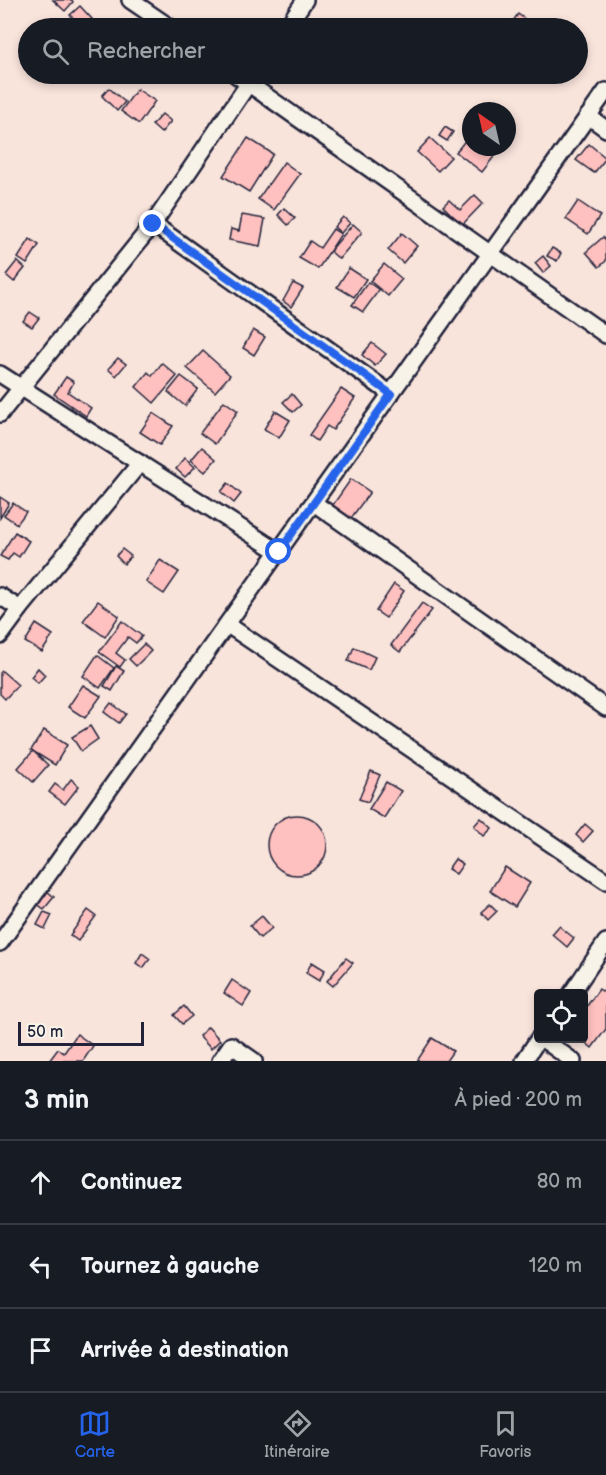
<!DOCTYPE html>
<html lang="fr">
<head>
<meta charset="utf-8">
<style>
	body { margin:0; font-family:"Balsamiq Sans",sans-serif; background:#242831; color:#f1f3f6 }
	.controls { position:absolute; right:18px; bottom:18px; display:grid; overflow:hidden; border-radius:6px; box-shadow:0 3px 9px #0003 }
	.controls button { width:54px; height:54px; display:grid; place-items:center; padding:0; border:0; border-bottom:2px solid #363941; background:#171b24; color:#f1f3f6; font:30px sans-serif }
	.compass { position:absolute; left:462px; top:102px; width:54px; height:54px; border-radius:50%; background:#171b24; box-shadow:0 3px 9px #0003; rotate:326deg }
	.scale { position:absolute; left:18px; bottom:15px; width:126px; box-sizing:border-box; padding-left:6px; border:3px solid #22223b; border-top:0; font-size:16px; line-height:21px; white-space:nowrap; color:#22223b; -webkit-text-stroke:4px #f7f3e8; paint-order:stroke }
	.stop { position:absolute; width:18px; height:18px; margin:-14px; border:4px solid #2563eb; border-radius:50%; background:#fff }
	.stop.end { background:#2563eb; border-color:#fff; box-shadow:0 2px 6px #0008 }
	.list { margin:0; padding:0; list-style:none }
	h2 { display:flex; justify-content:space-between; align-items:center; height:78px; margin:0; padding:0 24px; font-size:26px }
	h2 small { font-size:20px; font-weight:400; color:#9ea1a6 }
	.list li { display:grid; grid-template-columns:39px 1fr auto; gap:18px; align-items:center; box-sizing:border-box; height:84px; padding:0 24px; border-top:2px solid #363941 }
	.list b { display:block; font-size:22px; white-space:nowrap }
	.list em { font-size:20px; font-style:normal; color:#9ea1a6 }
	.icon { flex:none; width:33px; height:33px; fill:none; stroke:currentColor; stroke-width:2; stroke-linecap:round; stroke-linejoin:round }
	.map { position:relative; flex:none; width:606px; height:1061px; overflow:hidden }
	.search { position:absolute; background:#171b24; box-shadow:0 3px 9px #0003; left:18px; right:18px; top:18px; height:66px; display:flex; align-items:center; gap:15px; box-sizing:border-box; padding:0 21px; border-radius:33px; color:#9ea1a6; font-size:22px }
	.sheet { height:330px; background:#171b24 }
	nav { display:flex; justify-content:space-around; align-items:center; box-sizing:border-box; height:84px; border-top:2px solid #363941; background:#171b24; font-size:16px; color:#9ea1a6 }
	nav a { display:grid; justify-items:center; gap:3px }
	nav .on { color:#2563eb }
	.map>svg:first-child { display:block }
	.building { fill:#fec1bf; stroke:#22223b; stroke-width:1.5 }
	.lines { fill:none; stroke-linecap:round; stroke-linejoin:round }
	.street-casing { stroke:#22223b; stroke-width:20 }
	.street { stroke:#f7f3e8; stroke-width:15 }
	.route { stroke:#2563eb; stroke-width:8 }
</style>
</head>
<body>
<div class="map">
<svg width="606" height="1061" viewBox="0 0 606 1061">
	<rect width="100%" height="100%" fill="#f9e4dc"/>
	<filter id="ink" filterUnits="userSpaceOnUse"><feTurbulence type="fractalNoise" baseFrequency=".0167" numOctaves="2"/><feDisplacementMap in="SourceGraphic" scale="12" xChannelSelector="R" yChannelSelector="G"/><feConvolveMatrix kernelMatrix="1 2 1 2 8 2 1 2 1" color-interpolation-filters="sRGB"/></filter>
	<g filter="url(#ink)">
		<g class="building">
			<polygon points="53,0 72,0 73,2 65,11"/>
			<polygon points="80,6 92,19 83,28 70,15"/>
			<polygon points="518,14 537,28 515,28 510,25"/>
			<polygon points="109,88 125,102 117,111 102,96"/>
			<polygon points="137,89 155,101 139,124 121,111"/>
			<polygon points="162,114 171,121 161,133 152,125"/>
			<polygon points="445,127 453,132 447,141 439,136"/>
			<polygon points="471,133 471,147 489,147 497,153 482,172 456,152"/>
			<polygon points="248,138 273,154 249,192 223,176"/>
			<polygon points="430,138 451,157 438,171 417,152"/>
			<polygon points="589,144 606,158 594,173 576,160"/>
			<polygon points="284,162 300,174 274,210 258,199"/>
			<polygon points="475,195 483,203 462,225 443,206 449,200 460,210"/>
			<polygon points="578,201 600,216 588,234 566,219"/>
			<polygon points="284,208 295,218 288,225 278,215"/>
			<polygon points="242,215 265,219 260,246 229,240 231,229 239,231"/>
			<polygon points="343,217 350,223 341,233 334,227"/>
			<polygon points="353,224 362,232 339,259 330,251"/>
			<polygon points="333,229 341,234 318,269 299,258 310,241 320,248"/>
			<polygon points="402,233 417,246 403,263 388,250"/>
			<polygon points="603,237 606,240 606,261 599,267 586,252"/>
			<polygon points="30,239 39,245 27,264 18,258"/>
			<polygon points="552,248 561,253 557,261 547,256"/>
			<polygon points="543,256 551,266 543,273 535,263"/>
			<polygon points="17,261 25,268 14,282 6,275"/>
			<polygon points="384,264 402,279 388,296 370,281"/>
			<polygon points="349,268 366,279 354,297 337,287"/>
			<polygon points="368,282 379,290 363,312 352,305"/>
			<polygon points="293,283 303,288 291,307 283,301"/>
			<polygon points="30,312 39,318 32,327 23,321"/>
			<polygon points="253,330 265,337 254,355 243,348"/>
			<polygon points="372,343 386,354 375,366 362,355"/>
			<polygon points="203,351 230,375 215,392 187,368"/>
			<polygon points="118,358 126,364 116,376 108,369"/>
			<polygon points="162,363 177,376 154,403 136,387 148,372 152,376"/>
			<polygon points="181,376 198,389 185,406 168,392"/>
			<polygon points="66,377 74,382 68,392 91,408 86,416 54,394"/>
			<polygon points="341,389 355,398 333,430 327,426 317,441 309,435"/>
			<polygon points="292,394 301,405 293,412 283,402"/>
			<polygon points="224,401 238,411 215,444 200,433"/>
			<polygon points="275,411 290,420 279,438 264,429"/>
			<polygon points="153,413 173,426 160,445 140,432"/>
			<polygon points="202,447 216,459 205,472 191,460"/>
			<polygon points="185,458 195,467 185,477 176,469"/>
			<polygon points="351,479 370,492 341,532 323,519"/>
			<polygon points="228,483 241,494 234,503 221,492"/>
			<polygon points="0,497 9,503 0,518"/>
			<polygon points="13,503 26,512 17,524 4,515"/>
			<polygon points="15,532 29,541 19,557 13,553 8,560 0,556"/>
			<polygon points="122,549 131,556 124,564 116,556"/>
			<polygon points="160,560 179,572 164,594 146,582"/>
			<polygon points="394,584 404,591 386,618 376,611"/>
			<polygon points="98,601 119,616 105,637 83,621"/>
			<polygon points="422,603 432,610 400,652 391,645"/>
			<polygon points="122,621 142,636 136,643 128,637 116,653 125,660 120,667 99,652"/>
			<polygon points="36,624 53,635 42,652 25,642"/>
			<polygon points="144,644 151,651 136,666 129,659"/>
			<polygon points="354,647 375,657 369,670 348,661"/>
			<polygon points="97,655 114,668 100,688 83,676"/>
			<polygon points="116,666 124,671 112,691 104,686"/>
			<polygon points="38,668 45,675 38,683 31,677"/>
			<polygon points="2,671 18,685 5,699 0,694 0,673"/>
			<polygon points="83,685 101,696 85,718 68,707"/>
			<polygon points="111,703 126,714 119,723 104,712"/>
			<polygon points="90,726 98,739 81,751 72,737"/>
			<polygon points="44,730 67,745 55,765 31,750"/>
			<polygon points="33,751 48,765 33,782 18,768"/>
			<polygon points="371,771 380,775 368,802 359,799"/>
			<polygon points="71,779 79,786 65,804 49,792 55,784 63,790"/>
			<polygon points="386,782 401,791 384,818 369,809"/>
			<circle cx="297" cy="845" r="30"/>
			<polygon points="481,818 492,828 484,836 474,826"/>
			<polygon points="585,824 593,831 583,842 576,835"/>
			<polygon points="455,859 463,864 456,874 448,869"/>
			<polygon points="505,867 530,883 515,907 490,891"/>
			<polygon points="46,890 54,897 44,909 36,903"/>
			<polygon points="490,904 497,911 488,920 481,912"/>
			<polygon points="88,910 96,916 78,941 70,935"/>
			<polygon points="44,912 52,915 45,929 37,925"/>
			<polygon points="262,916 272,928 260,938 250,926"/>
			<polygon points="559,926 574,938 567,947 552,934"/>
			<polygon points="142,953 150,959 143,968 136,963"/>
			<polygon points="346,958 353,963 333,986 327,981"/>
			<polygon points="312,962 325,970 319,981 306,973"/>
			<polygon points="232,980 251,993 243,1006 224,993"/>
			<polygon points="599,989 606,994 606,1029 592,1048 580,1038 584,1038 584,1010"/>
			<polygon points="184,1006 192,1016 182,1024 174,1015"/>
			<polygon points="208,1027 220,1040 211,1049 199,1036"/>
			<polygon points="77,1034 93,1046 83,1061 49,1061 58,1049 64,1053"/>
			<polygon points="432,1038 453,1051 446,1061 417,1061"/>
		</g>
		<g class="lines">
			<g class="street-casing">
				<g id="street">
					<polyline points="130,0 171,28"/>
					<polyline points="286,28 305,0"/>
					<polyline points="235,74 606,335"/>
					<polyline points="588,116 606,129"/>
					<polyline points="153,224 391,394"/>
					<polyline points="0,374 279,552"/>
					<polyline points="0,414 153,224 255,74"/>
					<polyline points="314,503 606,708"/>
					<polyline points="0,596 20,609 140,463"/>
					<polyline points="228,625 606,881"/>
					<polyline points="0,636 20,609"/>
					<polyline points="0,943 606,91"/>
					<polyline points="571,994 606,942"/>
					<polyline points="541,1038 573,1061"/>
					<polyline points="220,1061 231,1045 254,1061"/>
					<polyline points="524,1061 539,1038"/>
				</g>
			</g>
			<use href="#street" class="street"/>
		</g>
	</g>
	<g class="lines" filter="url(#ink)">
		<polyline class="route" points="153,224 391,394 279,552"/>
	</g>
</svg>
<div class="controls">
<button><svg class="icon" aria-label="locate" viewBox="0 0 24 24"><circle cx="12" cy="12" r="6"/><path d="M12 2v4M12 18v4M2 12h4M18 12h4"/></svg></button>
</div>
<svg class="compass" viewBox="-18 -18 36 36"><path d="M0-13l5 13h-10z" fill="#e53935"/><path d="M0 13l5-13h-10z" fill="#9ea1a6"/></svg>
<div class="scale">50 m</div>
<div class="stop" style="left:279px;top:552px"></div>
<div class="stop end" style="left:153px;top:224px"></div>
<div class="search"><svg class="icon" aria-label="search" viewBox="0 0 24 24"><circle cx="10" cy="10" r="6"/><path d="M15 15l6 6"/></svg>Rechercher</div>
</div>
<section class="sheet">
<h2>3 min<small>À pied · 200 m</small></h2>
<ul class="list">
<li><svg class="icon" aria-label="ahead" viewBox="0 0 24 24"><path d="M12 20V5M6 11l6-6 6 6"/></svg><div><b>Continuez</b></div><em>80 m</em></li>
<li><svg class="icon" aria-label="left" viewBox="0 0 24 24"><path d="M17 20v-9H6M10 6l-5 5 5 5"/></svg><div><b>Tournez à gauche</b></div><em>120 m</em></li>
<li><svg class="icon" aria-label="arrive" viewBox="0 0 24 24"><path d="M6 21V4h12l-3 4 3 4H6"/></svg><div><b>Arrivée à destination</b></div></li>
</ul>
</section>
<nav>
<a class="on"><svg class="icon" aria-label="map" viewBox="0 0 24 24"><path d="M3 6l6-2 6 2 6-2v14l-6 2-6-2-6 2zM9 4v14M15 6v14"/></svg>Carte</a>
<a><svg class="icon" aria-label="directions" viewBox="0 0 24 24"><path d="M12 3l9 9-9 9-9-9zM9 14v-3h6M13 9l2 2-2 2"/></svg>Itinéraire</a>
<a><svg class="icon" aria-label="saved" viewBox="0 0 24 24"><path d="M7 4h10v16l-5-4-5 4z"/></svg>Favoris</a>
</nav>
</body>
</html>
